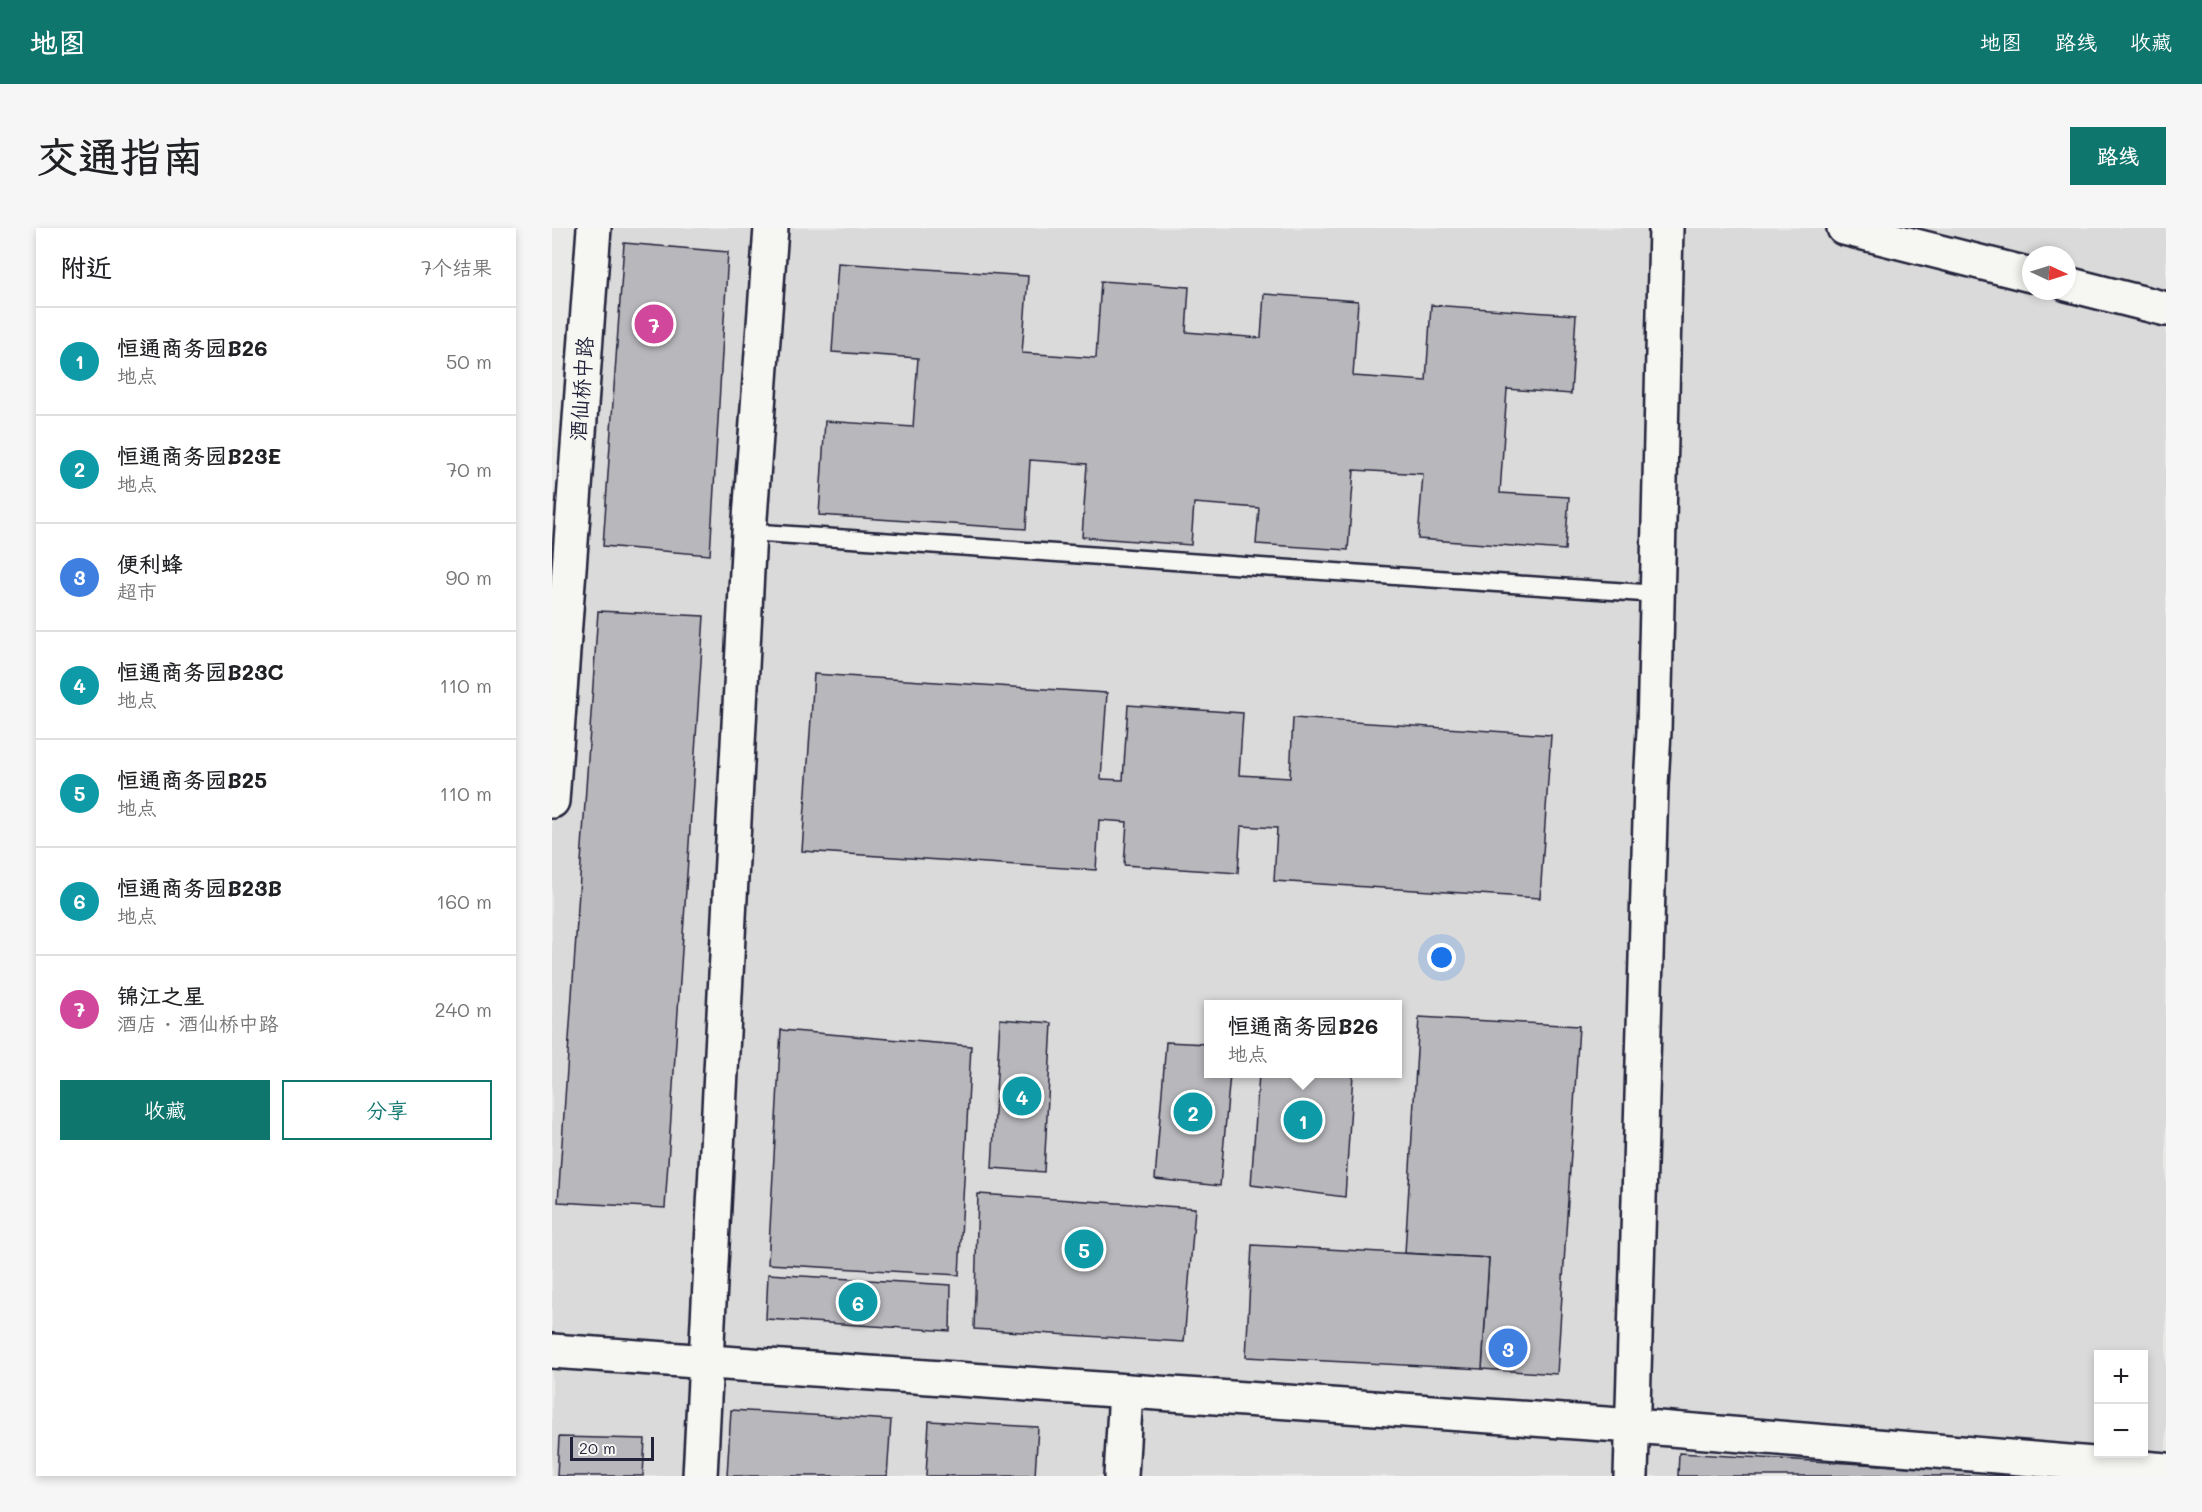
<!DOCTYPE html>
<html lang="zh">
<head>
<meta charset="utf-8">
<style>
	body { margin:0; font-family:Mali,"LXGW WenKai TC",sans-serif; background:#f6f6f6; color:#202124 }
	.controls { position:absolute; right:18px; bottom:18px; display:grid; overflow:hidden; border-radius:0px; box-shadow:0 3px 9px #0003 }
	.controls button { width:54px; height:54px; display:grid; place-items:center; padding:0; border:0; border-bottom:2px solid #e0e0e0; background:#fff; color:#202124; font:30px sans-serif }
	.compass { position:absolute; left:1470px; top:18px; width:54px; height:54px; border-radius:50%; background:#fff; box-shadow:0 3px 9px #0003; rotate:94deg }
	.scale { position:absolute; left:18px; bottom:15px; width:84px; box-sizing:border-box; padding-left:6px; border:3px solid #22223b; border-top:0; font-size:16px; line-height:21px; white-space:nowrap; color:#22223b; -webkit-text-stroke:4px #f6f6f2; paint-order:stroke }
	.you { position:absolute; left:890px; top:730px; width:21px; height:21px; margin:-15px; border:4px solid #fff; border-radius:50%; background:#1a73e8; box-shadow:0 0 0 9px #1a73e833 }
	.badge { display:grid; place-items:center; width:39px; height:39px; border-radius:50%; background:#0f766e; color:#fff; font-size:20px; font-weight:700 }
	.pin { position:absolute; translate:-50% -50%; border:3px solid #fff; box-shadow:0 2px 6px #0006 }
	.popup { position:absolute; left:652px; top:772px; width:198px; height:78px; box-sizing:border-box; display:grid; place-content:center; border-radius:0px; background:#fff; filter:drop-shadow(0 2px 4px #0005); font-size:20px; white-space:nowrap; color:#757577 }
	.popup b { font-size:22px; color:#202124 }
	.popup::after { content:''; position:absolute; left:50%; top:100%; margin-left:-12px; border:12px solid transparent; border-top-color:#fff }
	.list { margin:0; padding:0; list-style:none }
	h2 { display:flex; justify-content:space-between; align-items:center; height:78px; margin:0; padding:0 24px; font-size:26px }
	h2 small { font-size:20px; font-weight:400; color:#757577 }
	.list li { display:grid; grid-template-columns:39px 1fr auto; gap:18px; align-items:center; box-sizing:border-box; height:108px; padding:0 24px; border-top:2px solid #e0e0e0 }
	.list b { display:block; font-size:22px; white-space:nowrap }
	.list p { margin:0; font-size:20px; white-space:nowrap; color:#757577 }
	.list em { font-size:20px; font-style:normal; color:#757577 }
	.actions { display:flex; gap:12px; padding:18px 24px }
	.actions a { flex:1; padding:14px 0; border:2px solid #0f766e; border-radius:0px; text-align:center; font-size:21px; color:#0f766e }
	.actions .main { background:#0f766e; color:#fff }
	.map { position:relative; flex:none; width:1614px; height:1248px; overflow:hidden; border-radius:0px }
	header { display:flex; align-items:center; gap:36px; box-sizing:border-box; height:84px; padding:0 30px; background:#0f766e; color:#fff }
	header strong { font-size:28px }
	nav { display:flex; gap:33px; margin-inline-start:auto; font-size:21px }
	.intro { display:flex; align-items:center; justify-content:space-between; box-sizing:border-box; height:144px; padding:0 36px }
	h1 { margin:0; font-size:42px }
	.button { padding:15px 27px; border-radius:0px; background:#0f766e; color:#fff; font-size:21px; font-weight:700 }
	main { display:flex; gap:36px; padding:0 36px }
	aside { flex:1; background:#fff; border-radius:0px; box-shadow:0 3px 9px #0003 }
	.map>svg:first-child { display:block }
	.built { fill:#dadada; fill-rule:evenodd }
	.building { fill:#b8b8bc; stroke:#22223b; stroke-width:1.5 }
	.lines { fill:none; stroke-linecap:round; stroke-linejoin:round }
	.lane-casing { stroke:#22223b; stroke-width:21 }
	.street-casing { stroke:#22223b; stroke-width:38 }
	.lane { stroke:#f6f6f2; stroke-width:16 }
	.street { stroke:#f6f6f2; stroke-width:33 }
	.labels { text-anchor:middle; stroke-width:4.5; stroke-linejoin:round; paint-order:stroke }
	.street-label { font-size:21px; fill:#22223b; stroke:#f6f6f2 }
</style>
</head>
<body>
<header>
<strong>地图</strong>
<nav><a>地图</a><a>路线</a><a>收藏</a></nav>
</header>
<div class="intro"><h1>交通指南</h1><a class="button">路线</a></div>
<main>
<aside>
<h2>附近<small>7个结果</small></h2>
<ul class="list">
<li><span class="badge" style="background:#0f9aa8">1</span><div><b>恒通商务园B26</b><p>地点</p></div><em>50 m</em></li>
<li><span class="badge" style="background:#0f9aa8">2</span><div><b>恒通商务园B23E</b><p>地点</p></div><em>70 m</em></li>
<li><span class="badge" style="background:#3f7fe0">3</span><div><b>便利蜂</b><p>超市</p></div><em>90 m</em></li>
<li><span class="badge" style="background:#0f9aa8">4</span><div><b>恒通商务园B23C</b><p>地点</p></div><em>110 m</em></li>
<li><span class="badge" style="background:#0f9aa8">5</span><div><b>恒通商务园B25</b><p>地点</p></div><em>110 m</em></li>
<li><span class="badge" style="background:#0f9aa8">6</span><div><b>恒通商务园B23B</b><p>地点</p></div><em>160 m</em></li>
<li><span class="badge" style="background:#d1479c">7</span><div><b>锦江之星</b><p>酒店 · 酒仙桥中路</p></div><em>240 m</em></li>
</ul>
<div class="actions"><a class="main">收藏</a><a>分享</a></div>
</aside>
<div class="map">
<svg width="1614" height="1248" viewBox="0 0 1614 1248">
	<rect width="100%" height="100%" fill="#e9e9e7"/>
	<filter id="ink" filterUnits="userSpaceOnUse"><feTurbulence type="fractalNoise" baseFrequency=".0167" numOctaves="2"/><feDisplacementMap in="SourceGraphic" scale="12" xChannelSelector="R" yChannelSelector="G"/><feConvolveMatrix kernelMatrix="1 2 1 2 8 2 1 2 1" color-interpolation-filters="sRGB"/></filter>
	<g filter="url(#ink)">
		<path class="built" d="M33 0H1614V1248H0V538ZM1479 27H1515V63H1479ZM656 776H846V846H656ZM1546 1126H1592V1226H1546Z"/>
		<g class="building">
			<polygon points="72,15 176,24 158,327 51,318"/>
			<polygon points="286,35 476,48 470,125 544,130 549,53 637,59 634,104 709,110 712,66 806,73 801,148 874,153 879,77 1024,87 1019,166 955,161 948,265 1017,269 1013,322 866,311 871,246 802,242 796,322 704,316 707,280 642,275 639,317 530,309 535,236 478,232 474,301 267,287 273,193 361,199 366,130 280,124"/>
			<polygon points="46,383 152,388 113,980 6,974"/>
			<polygon points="262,446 555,465 549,551 571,552 576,477 691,485 687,547 738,550 741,490 999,507 988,670 722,653 725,600 689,598 686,645 572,637 575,594 547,592 544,642 250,623"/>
			<polygon points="867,789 1027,798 1005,1146 930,1141 937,1030 853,1025"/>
			<polygon points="448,791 500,795 492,944 440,940"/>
			<polygon points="229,802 419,818 407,1047 216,1036"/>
			<polygon points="614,814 656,816 656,846 678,846 668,958 603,951"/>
			<polygon points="707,846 801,846 793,969 699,957"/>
			<polygon points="426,966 643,980 632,1114 422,1101"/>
			<polygon points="700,1017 937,1030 930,1141 694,1129"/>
			<polygon points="216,1046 399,1057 398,1103 214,1091"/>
			<polygon points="179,1182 339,1192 335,1248 175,1248"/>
			<polygon points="377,1193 486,1199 483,1248 374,1248"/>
			<polygon points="7,1209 93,1211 91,1248 5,1248"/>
			<polygon points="1127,1225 1512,1248 1126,1248"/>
		</g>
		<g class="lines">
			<g class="lane-casing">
				<polyline id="lane" points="197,304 1106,366"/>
			</g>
			<g class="street-casing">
				<g id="street">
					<polyline points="1292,0 1479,47"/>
					<polyline points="1515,56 1614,81"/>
					<polyline points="0,573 42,0"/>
					<polyline points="0,1123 1082,1198 1614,1242"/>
					<polyline points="148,1248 197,304 219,0"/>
					<polyline points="569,1248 574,1163"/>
					<polyline points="1079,1248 1099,557 1102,503 1114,0"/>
				</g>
			</g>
			<use href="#lane" class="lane"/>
			<use href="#street" class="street"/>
		</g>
	</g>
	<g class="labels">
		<g class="street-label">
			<text transform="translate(30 161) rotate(-86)" y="7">酒仙桥中路</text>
		</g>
	</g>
</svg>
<div class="controls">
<button>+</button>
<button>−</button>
</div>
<svg class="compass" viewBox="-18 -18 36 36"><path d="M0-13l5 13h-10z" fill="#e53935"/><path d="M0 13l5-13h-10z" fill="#757577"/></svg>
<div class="scale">20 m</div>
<div class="you"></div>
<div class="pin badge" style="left:751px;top:892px;background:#0f9aa8">1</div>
<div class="popup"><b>恒通商务园B26</b>地点</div>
<div class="pin badge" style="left:641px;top:884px;background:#0f9aa8">2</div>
<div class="pin badge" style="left:956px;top:1120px;background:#3f7fe0">3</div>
<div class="pin badge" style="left:470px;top:868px;background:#0f9aa8">4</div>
<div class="pin badge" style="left:532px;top:1021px;background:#0f9aa8">5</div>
<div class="pin badge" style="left:306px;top:1074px;background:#0f9aa8">6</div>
<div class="pin badge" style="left:102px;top:96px;background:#d1479c">7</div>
</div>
</main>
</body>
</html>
